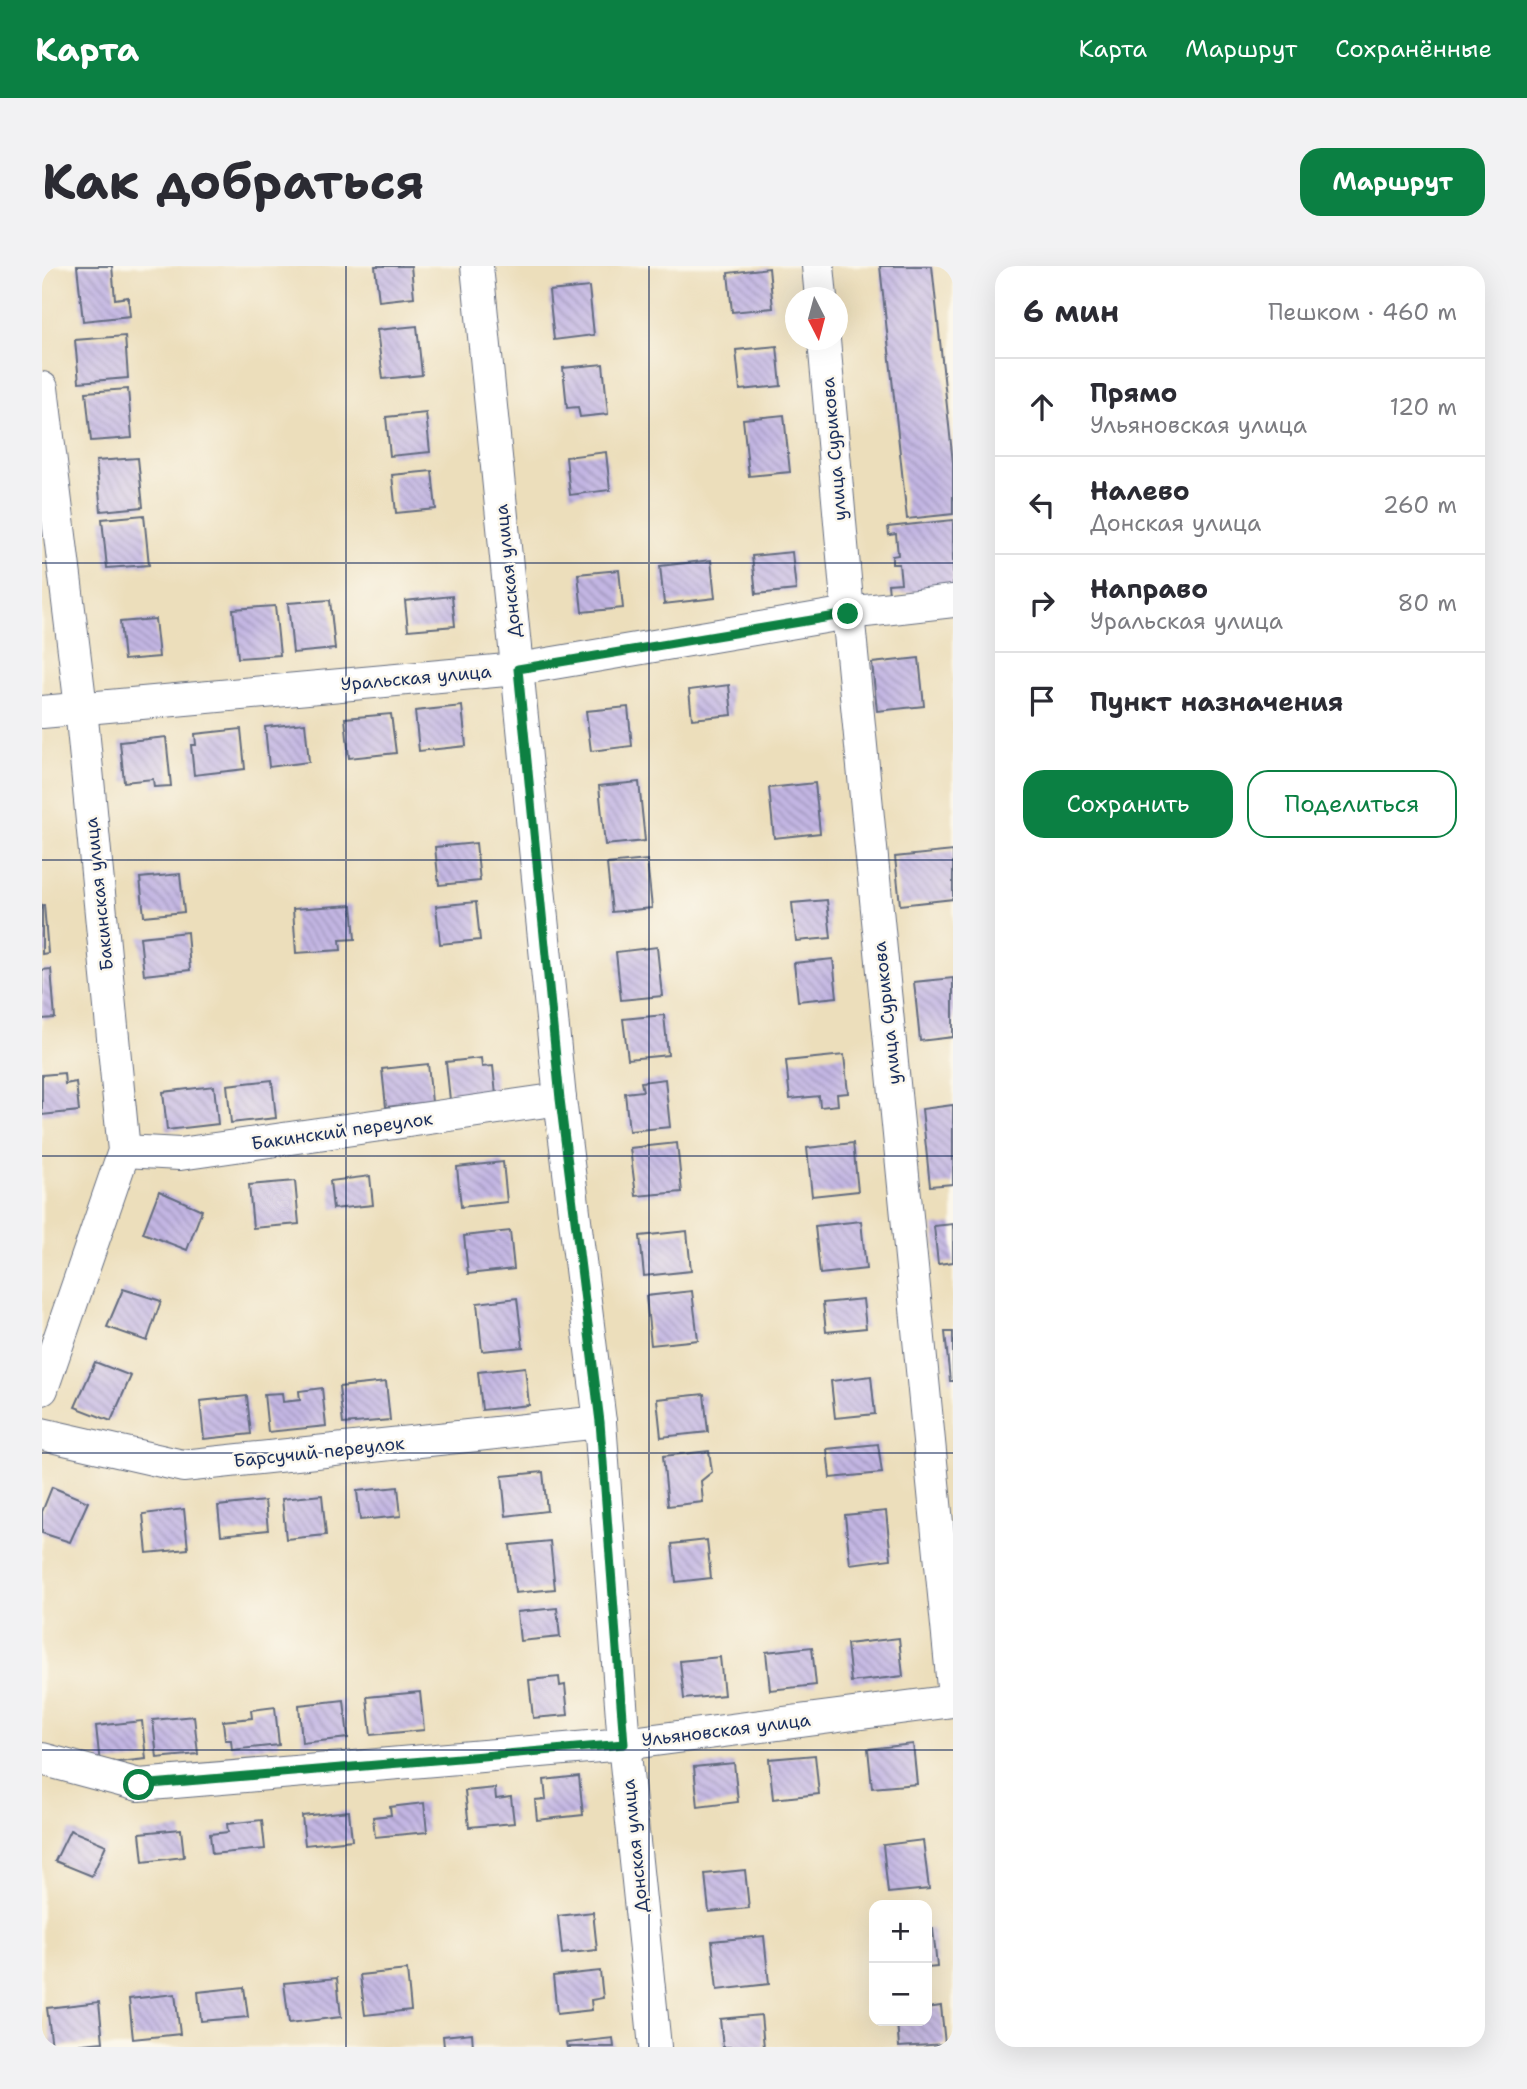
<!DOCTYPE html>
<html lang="ru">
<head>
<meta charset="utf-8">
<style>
	body { margin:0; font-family:"Shantell Sans",sans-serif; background:#f2f2f3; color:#2b2b33 }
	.controls { position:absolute; right:21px; bottom:21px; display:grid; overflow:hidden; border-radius:14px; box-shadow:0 7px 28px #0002 }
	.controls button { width:63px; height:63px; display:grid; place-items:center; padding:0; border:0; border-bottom:2px solid #e1e1e2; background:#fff; color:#2b2b33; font:35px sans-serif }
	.compass { position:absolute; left:743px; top:21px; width:63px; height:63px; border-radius:50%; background:#fff; box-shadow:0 7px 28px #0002; rotate:174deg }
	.stop { position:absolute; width:21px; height:21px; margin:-16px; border:5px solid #0b8043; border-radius:50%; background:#fff }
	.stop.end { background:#0b8043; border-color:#fff; box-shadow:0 2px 7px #0008 }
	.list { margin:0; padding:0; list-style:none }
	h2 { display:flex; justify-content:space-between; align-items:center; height:91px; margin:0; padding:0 28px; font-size:30px }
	h2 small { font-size:23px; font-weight:400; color:#7c7c81 }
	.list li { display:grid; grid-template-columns:46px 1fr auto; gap:21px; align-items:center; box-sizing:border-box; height:98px; padding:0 28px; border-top:2px solid #e1e1e2 }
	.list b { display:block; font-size:26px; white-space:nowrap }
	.list p { margin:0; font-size:23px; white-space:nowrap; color:#7c7c81 }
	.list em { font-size:23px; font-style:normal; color:#7c7c81 }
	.actions { display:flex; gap:14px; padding:21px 28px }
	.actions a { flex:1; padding:16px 0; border:2px solid #0b8043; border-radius:21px; text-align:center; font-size:24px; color:#0b8043 }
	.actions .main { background:#0b8043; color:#fff }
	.icon { flex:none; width:38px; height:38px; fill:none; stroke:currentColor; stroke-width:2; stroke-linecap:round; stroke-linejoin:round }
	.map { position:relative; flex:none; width:911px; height:1781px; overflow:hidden; border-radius:21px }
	header { display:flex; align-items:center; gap:42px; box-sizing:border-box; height:98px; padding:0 35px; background:#0b8043; color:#fff }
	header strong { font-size:33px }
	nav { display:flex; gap:38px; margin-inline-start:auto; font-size:24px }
	.intro { display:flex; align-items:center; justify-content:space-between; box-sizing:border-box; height:168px; padding:0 42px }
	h1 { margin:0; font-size:49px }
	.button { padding:18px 32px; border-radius:21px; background:#0b8043; color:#fff; font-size:24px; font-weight:700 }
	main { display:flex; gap:42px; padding:0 42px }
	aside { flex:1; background:#fff; border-radius:21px; box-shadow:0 7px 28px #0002 }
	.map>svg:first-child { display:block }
	.building { fill:url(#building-back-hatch) }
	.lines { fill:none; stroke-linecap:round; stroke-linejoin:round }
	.street-casing { stroke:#646c7f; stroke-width:34 }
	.street { stroke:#fff; stroke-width:32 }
	.route { stroke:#0b8043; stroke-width:9 }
	.grid { fill:none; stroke:#1b2f5e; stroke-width:2; stroke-opacity:0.55 }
	.labels { text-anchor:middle; stroke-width:5; stroke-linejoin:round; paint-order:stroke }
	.street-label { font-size:18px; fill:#1b2f5e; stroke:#fbf7ec }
</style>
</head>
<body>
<header>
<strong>Карта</strong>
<nav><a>Карта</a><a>Маршрут</a><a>Сохранённые</a></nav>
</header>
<div class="intro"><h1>Как добраться</h1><a class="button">Маршрут</a></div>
<main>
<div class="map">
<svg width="911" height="1781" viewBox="0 0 911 1781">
	<defs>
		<pattern id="building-back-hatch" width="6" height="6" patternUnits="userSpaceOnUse" patternTransform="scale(1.75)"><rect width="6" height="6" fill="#c3b6e3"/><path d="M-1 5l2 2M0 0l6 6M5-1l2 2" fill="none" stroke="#9e94bb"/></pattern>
	</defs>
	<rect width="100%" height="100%" fill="#fbf7ec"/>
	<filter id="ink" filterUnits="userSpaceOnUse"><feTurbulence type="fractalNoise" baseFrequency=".0143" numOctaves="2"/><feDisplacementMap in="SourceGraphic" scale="14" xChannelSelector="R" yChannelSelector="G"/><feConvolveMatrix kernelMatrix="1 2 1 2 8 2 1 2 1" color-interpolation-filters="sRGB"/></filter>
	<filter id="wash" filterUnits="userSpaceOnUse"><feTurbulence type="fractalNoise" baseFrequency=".00686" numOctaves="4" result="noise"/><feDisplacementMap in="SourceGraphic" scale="28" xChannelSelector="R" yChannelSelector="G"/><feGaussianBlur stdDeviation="1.57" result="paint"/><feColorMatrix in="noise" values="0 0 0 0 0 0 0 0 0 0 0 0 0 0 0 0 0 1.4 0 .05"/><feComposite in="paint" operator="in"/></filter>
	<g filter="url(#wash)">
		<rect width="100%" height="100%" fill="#ecdebb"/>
		<g id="blocks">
			<g class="building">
				<polygon points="35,0 70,0 73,33 86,31 88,50 41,55"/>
				<polygon points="333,0 369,0 372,31 337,35"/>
				<polygon points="838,0 890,0 911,197 911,248 865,253"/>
				<polygon points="727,2 731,42 690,46 686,7"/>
				<polygon points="547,21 552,69 512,74 507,25"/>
				<polygon points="375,60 380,109 341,113 335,64"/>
				<polygon points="83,70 86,112 37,116 33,74"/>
				<polygon points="735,80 739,120 698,124 694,84"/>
				<polygon points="561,98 566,148 538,151 536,141 525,142 521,102"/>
				<polygon points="86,123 90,172 49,175 44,126"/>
				<polygon points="384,147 388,186 348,190 344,151"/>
				<polygon points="742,149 748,206 707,210 701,153"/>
				<polygon points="564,186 568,224 528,229 524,191"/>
				<polygon points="96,192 101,241 59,245 54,195"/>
				<polygon points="390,205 394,243 354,247 350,209"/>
				<polygon points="102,249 107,299 65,302 60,253"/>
				<polygon points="911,254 911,322 847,329 846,318 859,317 857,298 850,298 850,290 856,289 854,268 847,269 846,261"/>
				<polygon points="750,286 754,324 714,328 710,290"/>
				<polygon points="669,294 673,332 622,338 618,300"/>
				<polygon points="577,304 581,342 540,346 536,308"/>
				<polygon points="410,330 413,360 366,364 363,335"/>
				<polygon points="288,334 293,383 251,387 246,337"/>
				<polygon points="233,340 238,389 196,392 191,343"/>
				<polygon points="113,353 117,391 82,394 78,356"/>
				<polygon points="877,392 882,440 835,445 830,397"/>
				<polygon points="687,419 690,449 650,453 647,424"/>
				<polygon points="420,440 424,480 377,485 373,445"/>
				<polygon points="586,441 590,480 549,485 544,445"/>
				<polygon points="349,448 354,487 307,492 303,452"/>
				<polygon points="263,457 267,496 227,501 223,461"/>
				<polygon points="199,463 203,503 152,509 149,479 154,479 153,468"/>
				<polygon points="124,471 129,520 112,521 111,513 82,516 78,476"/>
				<polygon points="597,516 603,575 563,579 557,520"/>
				<polygon points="773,517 778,567 732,572 727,522"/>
				<polygon points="434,577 438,615 397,619 393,581"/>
				<polygon points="911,585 911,633 858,639 853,591"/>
				<polygon points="605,594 610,642 570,646 565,598"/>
				<polygon points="138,608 142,646 102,650 98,612"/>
				<polygon points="785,634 789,672 754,675 750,637"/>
				<polygon points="434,636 438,674 398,678 394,640"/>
				<polygon points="0,639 2,639 6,687 0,688"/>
				<polygon points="310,639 313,673 298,674 299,684 254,687 251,643"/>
				<polygon points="145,666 148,704 102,709 98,671"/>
				<polygon points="615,681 620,730 579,734 574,686"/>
				<polygon points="791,693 795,731 756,735 752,697"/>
				<polygon points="9,703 13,752 0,753 0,704"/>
				<polygon points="911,712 911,771 878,775 872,716"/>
				<polygon points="622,749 626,789 586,793 581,753"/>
				<polygon points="802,789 806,827 795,828 796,839 778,841 777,830 748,833 744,795"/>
				<polygon points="439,792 440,801 451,800 454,829 408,834 404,796"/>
				<polygon points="386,798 390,836 344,841 340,803"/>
				<polygon points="22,807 23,818 34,816 37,845 0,849 0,809"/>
				<polygon points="623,813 628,861 587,865 583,827 601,825 599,816"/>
				<polygon points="230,814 234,852 189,857 185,819"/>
				<polygon points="172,820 176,858 125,864 121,826"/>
				<polygon points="911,839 911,918 888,920 880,843"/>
				<polygon points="635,877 640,926 594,930 588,882"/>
				<polygon points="811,877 816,925 770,930 765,882"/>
				<polygon points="461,896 465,936 419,941 415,901"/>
				<polygon points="328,910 331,939 291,943 288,915"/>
				<polygon points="253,915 257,958 211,962 207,919"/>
				<polygon points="117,925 160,944 145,984 101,967"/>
				<polygon points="819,955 824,1003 778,1008 773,960"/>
				<polygon points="911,958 911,996 896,998 892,960"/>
				<polygon points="468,965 472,1003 426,1008 422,970"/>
				<polygon points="645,965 649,1005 602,1010 598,970"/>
				<polygon points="81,1023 119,1035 105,1075 65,1061"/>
				<polygon points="650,1025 656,1074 609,1079 604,1030"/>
				<polygon points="475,1032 481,1081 440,1085 435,1037"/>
				<polygon points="821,1033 824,1062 784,1066 781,1037"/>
				<polygon points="903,1066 911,1066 911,1115 908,1115"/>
				<polygon points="53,1096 89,1110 69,1155 33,1141"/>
				<polygon points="483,1101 487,1139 440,1144 436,1106"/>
				<polygon points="829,1110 833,1148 793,1152 789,1115"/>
				<polygon points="344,1116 348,1154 301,1158 297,1121"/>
				<polygon points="280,1122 284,1160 226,1166 222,1128 240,1127 241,1136 258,1134 257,1125"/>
				<polygon points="662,1128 666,1166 619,1171 615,1133"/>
				<polygon points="205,1130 209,1168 162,1173 158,1135"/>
				<polygon points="836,1178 840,1207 788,1212 785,1183"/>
				<polygon points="667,1185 670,1206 659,1215 661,1236 626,1240 621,1190"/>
				<polygon points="501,1206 505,1245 464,1250 460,1210"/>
				<polygon points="10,1221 46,1236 28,1276 0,1267 0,1246"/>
				<polygon points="356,1221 359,1250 318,1254 315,1225"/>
				<polygon points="280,1229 284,1269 244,1273 240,1233"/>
				<polygon points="223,1235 226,1264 179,1269 176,1240"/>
				<polygon points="142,1243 146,1283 105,1287 101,1248"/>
				<polygon points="844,1245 849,1293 808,1298 803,1249"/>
				<polygon points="665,1274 669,1312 634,1316 630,1278"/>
				<polygon points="508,1275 513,1323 473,1327 468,1279"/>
				<polygon points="515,1342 518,1371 478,1375 475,1346"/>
				<polygon points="857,1372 861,1410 809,1416 805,1378"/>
				<polygon points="770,1381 774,1419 728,1424 724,1386"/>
				<polygon points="678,1391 682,1429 642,1433 638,1395"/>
				<polygon points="517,1411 518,1420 523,1419 526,1449 491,1452 487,1414"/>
				<polygon points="378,1426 382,1464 329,1469 325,1431"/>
				<polygon points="302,1434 306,1472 260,1477 257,1439"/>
				<polygon points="233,1441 237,1479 190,1484 189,1474 183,1474 181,1455 210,1452 209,1444"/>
				<polygon points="152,1450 156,1488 115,1492 111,1454"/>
				<polygon points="100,1455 104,1493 58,1498 54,1460"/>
				<polygon points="871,1478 875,1518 830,1522 826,1483"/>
				<polygon points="773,1489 777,1528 731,1533 727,1493"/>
				<polygon points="692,1497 696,1536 656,1541 652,1501"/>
				<polygon points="537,1510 541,1549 495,1554 493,1534 504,1533 502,1514"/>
				<polygon points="453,1522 454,1533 469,1531 472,1557 427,1561 423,1525"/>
				<polygon points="382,1537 385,1566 333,1571 331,1551 349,1549 348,1541"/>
				<polygon points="307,1545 310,1574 263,1579 260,1550"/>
				<polygon points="220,1554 223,1583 170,1588 168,1568 186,1566 185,1558"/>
				<polygon points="139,1563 142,1591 101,1596 98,1567"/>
				<polygon points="28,1564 64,1579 50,1610 13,1595"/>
				<polygon points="881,1574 887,1623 846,1627 841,1579"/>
				<polygon points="703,1604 707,1642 667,1646 663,1608"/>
				<polygon points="551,1646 555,1684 520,1688 516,1650"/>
				<polygon points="885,1663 891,1663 895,1701 885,1702"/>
				<polygon points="722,1670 727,1718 675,1724 670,1675"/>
				<polygon points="365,1704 369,1744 323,1749 318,1709"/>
				<polygon points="558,1705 561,1732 549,1734 550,1744 515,1748 511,1710"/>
				<polygon points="295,1712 299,1751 247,1757 242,1717"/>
				<polygon points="202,1721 206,1751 159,1755 156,1726"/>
				<polygon points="133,1728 138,1768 91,1773 87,1733"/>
				<polygon points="57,1736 61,1776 10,1781 5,1742"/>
				<polygon points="899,1740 903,1778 857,1781 855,1755 885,1755 885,1742"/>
				<polygon points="719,1749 722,1781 681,1781 678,1753"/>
				<polygon points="430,1767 431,1781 402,1781 401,1770"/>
				<polygon points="571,1772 572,1781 525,1781 524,1777"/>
			</g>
		</g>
	</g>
	<g filter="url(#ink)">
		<use href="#blocks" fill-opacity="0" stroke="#646c7f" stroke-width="2"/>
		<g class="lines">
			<g class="street-casing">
				<g id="street">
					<polyline points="435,0 518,833 558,1156 582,1478 613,1781"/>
					<polyline points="776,0 779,32"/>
					<polyline points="782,74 806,347 911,1421"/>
					<polyline points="0,122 39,442 82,885 0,1123"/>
					<polyline points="0,446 476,403 806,347 911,335"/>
					<polyline points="82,885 138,888 518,833"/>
					<polyline points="0,1168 141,1200 558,1156"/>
					<polyline points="0,1493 97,1519 582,1478 911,1435"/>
				</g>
			</g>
			<use href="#street" class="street"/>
		</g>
	</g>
	<g class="lines" filter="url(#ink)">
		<polyline class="route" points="97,1519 582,1478 558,1156 518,833 476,403 806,348"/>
	</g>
	<path class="grid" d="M304 0V1781M607 0V1781M0 297H911M0 594H911M0 890H911M0 1187H911M0 1484H911"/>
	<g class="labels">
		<g class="street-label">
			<text transform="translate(792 183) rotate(-95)" y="6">улица Сурикова</text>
			<text transform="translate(466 305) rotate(-96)" y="6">Донская улица</text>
			<text transform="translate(374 412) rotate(-5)" y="6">Уральская улица</text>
			<text transform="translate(57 628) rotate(-96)" y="6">Бакинская улица</text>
			<text transform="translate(845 747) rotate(-96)" y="6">улица Сурикова</text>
			<text transform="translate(300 865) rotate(-8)" y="6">Бакинский переулок</text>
			<text transform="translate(277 1186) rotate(-6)" y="6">Барсучий переулок</text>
			<text transform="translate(684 1464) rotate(-7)" y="6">Ульяновская улица</text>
			<text transform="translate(593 1580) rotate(-96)" y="6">Донская улица</text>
		</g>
	</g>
</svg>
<div class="controls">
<button>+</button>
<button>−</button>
</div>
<svg class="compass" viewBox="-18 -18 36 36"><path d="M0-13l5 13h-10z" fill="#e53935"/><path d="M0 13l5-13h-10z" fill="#7c7c81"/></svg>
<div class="stop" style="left:97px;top:1519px"></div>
<div class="stop end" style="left:806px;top:348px"></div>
</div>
<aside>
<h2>6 мин<small>Пешком · 460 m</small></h2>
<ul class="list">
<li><svg class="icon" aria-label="ahead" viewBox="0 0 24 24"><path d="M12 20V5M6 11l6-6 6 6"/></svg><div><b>Прямо</b><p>Ульяновская улица</p></div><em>120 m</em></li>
<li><svg class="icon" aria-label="left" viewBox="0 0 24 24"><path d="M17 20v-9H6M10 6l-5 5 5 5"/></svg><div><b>Налево</b><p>Донская улица</p></div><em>260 m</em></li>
<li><svg class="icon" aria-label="right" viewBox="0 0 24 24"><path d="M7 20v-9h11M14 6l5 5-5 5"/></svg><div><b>Направо</b><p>Уральская улица</p></div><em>80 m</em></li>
<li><svg class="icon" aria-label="arrive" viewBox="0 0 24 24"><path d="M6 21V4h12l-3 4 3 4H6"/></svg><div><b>Пункт назначения</b></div></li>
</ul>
<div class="actions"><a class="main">Сохранить</a><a>Поделиться</a></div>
</aside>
</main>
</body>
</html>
